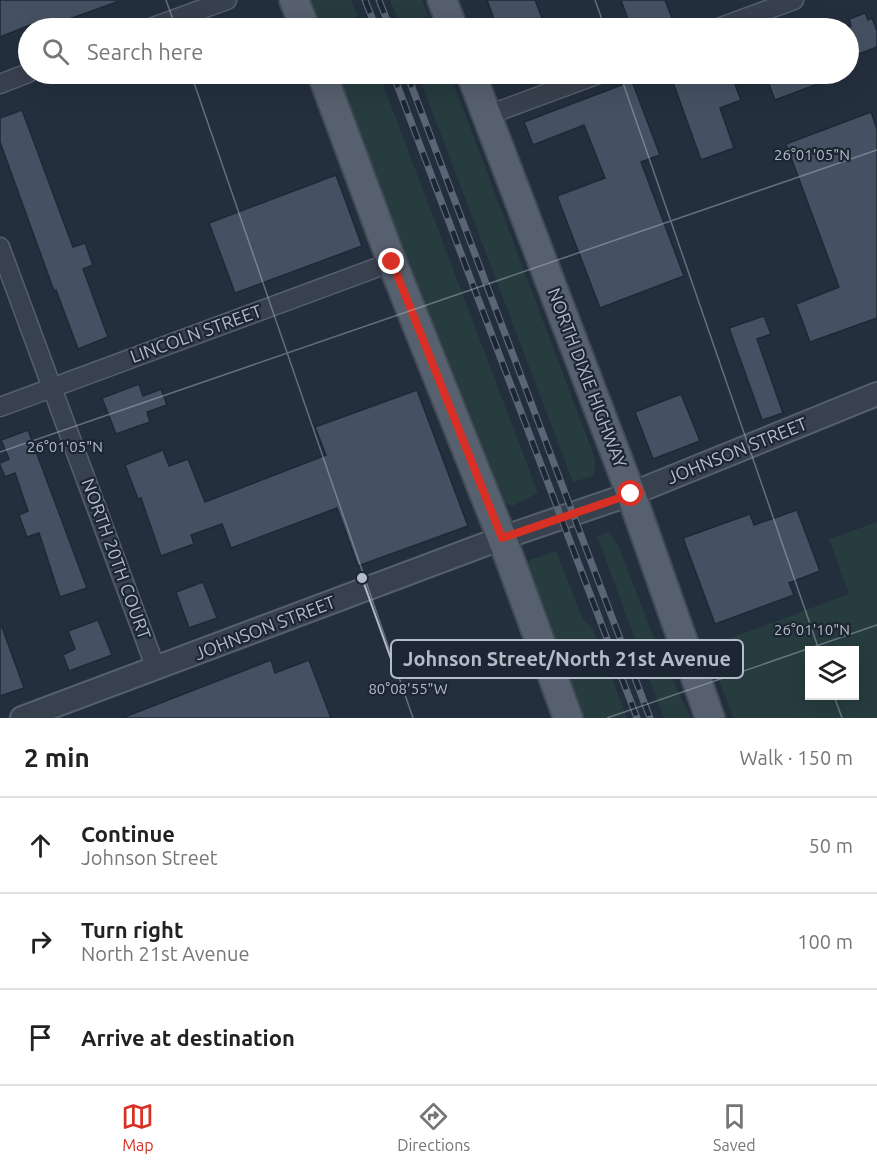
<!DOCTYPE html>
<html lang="en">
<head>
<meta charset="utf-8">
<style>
	body { margin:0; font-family:Ubuntu,sans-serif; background:#f2f2f2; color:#222 }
	.controls { position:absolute; right:18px; bottom:18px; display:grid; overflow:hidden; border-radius:0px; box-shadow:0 6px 24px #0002 }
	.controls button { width:54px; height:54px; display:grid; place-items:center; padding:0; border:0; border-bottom:2px solid #e0e0e0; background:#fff; color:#222; font:30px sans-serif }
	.stop { position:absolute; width:18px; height:18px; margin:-14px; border:4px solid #d93025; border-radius:50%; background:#fff }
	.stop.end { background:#d93025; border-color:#fff; box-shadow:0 2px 6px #0008 }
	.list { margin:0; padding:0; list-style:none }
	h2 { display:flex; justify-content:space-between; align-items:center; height:78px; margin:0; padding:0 24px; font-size:26px }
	h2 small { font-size:20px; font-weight:400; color:#767676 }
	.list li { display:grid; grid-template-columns:39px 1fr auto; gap:18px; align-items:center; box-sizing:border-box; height:96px; padding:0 24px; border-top:2px solid #e0e0e0 }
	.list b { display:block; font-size:22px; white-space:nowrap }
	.list p { margin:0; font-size:20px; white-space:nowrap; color:#767676 }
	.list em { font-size:20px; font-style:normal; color:#767676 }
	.icon { flex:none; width:33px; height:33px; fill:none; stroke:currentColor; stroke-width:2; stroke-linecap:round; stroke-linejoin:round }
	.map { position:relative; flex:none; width:877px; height:718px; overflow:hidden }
	.search { position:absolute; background:#fff; box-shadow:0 6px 24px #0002; left:18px; right:18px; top:18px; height:66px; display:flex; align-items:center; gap:15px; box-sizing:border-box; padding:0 21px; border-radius:33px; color:#767676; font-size:22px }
	.sheet { height:366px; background:#fff }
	nav { display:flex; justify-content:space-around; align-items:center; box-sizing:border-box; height:84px; border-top:2px solid #e0e0e0; background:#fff; font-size:16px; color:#767676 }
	nav a { display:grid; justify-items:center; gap:3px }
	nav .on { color:#d93025 }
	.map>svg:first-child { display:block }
	.green { fill:#263c3f; fill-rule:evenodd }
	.building { fill:#455162; stroke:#1f2835; stroke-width:1.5 }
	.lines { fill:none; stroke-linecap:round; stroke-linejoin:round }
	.minor-casing { stroke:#565f6c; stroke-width:21 }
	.tertiary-casing { stroke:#565f6c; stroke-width:26 }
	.primary-casing { stroke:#414a57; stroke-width:32 }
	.minor { stroke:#38414e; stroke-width:18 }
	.tertiary { stroke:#38414e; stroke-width:22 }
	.primary { stroke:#56606e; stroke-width:28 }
	.rail-casing { stroke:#5a6575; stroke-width:7 }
	.rail { stroke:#1d2633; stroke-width:4.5; stroke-dasharray:14; stroke-linecap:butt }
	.route { stroke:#d93025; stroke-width:8 }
	.ticks { fill:none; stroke:#b4bcc9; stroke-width:1.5; stroke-opacity:0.45 }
	.labels { text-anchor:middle; stroke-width:4.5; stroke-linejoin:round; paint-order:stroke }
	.street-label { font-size:18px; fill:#b4bcc9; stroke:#1d2633 }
	.ticks-label { font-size:15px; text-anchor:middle; fill:#b4bcc9; stroke:#1d2633; stroke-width:4.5; stroke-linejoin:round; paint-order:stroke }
	.leader { fill:none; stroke:#b4bcc9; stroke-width:2 }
	.callout-dot { fill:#b4bcc9; stroke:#1d2633; stroke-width:2 }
	.callout { fill:#1d2633; stroke:#b4bcc9; stroke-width:2 }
	.callout-label { font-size:20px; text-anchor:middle; font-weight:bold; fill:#b4bcc9 }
</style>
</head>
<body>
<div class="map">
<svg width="877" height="718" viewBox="0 0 877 718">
	<rect width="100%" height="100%" fill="#242f3e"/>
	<g class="green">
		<polygon points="309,0 351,0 362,28 320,28"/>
		<polygon points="390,0 422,0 433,28 401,28"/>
		<polygon points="337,74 379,74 538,493 512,506 504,503 495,487"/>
		<polygon points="418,74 450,74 595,459 595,469 593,476 573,482"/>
		<path d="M877 522V718H733L707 647 849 594 829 539ZM810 650H854V696H810Z"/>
		<polygon points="609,532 618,545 660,654 691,718 664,718 597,536"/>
		<polygon points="556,551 582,618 593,629 627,718 580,718 526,568 530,560"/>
	</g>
	<g class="building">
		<polygon points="0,0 116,0 117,2 44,28 37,28 35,23 0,37"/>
		<polygon points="487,0 535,0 546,28 497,28"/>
		<polygon points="621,0 665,0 674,23 659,28 631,28"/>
		<polygon points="865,13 868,20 872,18 877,31 877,47 859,54 849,27 851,26 849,19"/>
		<polygon points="670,74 707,74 709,78 722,74 731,74 741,100 720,108 734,148 701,160"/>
		<polygon points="765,74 842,74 842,75 775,100"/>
		<polygon points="632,81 660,155 641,162 684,276 600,308 557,196 605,178 584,125 533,145 524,122"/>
		<polygon points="22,110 73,247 85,243 93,265 83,269 108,337 78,349 56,290 54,291 0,142 0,118"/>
		<polygon points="871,112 877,129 877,318 810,342 796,304 839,287 786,144"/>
		<polygon points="336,175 362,246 235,293 209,223"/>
		<polygon points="764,316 771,334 757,339 783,413 762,420 729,328"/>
		<polygon points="139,384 143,396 161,389 167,405 147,412 150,422 116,434 102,398"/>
		<polygon points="417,390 468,526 358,566 337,508 231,548 222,524 191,535 194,544 161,556 141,498 138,499 125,465 163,450 169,466 188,459 205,502 326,455 315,427"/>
		<polygon points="681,394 700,441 653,459 635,412"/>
		<polygon points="28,430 87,588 60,597 39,533 27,537 19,515 28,511 15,473 5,477 0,465 0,463 9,459 1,440"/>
		<polygon points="797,510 820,571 789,583 794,595 715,624 683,538 750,514 754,525"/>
		<polygon points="203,582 217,618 189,628 176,592"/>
		<polygon points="98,620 112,655 69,671 63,655 75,649 68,631"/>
		<polygon points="0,627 2,627 24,688 0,696"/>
		<polygon points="271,660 275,673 309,660 331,718 122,718"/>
	</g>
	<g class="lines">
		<g class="minor-casing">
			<g id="minor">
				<polyline points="150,28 227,0"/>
				<polyline points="718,28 794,0"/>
				<polyline points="0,84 28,73"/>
				<polyline points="488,115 599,74"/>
				<polyline points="0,247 156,669"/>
				<polyline points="0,407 392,262"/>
			</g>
		</g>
		<g class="tertiary-casing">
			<polyline id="tertiary" points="22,718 502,538 631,494 877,394"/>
		</g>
		<g class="primary-casing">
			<g id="primary">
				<polyline points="294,0 305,28"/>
				<polyline points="442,0 453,28"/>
				<polyline points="322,74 392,262 502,538 568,718"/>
				<polyline points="471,74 631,494 710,718"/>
			</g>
		</g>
		<use href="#minor" class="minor"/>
		<use href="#tertiary" class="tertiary"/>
		<use href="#primary" class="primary"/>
		<g class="rail-casing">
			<g id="rail">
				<polyline points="365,0 376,28"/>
				<polyline points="379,0 390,28"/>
				<polyline points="393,74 637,718"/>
				<polyline points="407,74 650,718"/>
			</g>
		</g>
		<use href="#rail" class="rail"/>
	</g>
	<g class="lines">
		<polyline class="route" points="392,262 502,538 631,494"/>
	</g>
	<path class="ticks" d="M166 0 176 28M595 0 605 28M191 74 413 718M620 74 819 650M0 452 877 150M834 696 842 718M607 718 877 625"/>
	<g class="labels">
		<g class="street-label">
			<text transform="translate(196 334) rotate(-20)" y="6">LINCOLN STREET</text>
			<text transform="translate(587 378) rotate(69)" y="6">NORTH DIXIE HIGHWAY</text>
			<text transform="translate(737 451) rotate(-22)" y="6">JOHNSON STREET</text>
			<text transform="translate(116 559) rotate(70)" y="6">NORTH 20TH COURT</text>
			<text transform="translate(265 628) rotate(-21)" y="6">JOHNSON STREET</text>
		</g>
	</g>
	<g class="ticks-label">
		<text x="812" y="160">26°01'05"N</text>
		<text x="65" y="452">26°01'05"N</text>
		<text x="812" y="635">26°01'10"N</text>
		<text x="408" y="694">80°08'55"W</text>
	</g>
	<path class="leader" d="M362 578L391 659"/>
	<circle class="callout-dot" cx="362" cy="578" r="6"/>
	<rect class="callout" x="391" y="640" width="352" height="38" rx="6"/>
	<g class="callout-label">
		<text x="567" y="666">Johnson Street/North 21st Avenue</text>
	</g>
</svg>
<div class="controls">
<button><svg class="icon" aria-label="layers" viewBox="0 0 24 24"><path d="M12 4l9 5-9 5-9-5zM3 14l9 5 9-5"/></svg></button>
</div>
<div class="stop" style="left:631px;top:494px"></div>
<div class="stop end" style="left:392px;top:262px"></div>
<div class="search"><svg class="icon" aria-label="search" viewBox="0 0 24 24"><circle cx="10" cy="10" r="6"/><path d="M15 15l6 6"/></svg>Search here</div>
</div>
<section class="sheet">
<h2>2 min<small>Walk · 150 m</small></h2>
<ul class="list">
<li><svg class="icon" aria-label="ahead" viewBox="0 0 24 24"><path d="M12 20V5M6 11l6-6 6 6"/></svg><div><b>Continue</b><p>Johnson Street</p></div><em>50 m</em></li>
<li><svg class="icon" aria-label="right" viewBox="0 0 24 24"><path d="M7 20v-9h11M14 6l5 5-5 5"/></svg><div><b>Turn right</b><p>North 21st Avenue</p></div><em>100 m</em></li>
<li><svg class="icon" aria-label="arrive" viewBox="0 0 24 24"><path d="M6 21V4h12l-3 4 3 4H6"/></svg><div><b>Arrive at destination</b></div></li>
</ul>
</section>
<nav>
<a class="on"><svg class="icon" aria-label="map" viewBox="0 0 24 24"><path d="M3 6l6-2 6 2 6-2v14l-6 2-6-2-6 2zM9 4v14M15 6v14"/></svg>Map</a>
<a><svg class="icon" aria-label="directions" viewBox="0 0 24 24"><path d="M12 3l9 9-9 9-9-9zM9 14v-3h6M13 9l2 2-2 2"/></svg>Directions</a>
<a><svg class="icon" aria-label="saved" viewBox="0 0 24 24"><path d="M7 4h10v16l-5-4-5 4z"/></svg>Saved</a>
</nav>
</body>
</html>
